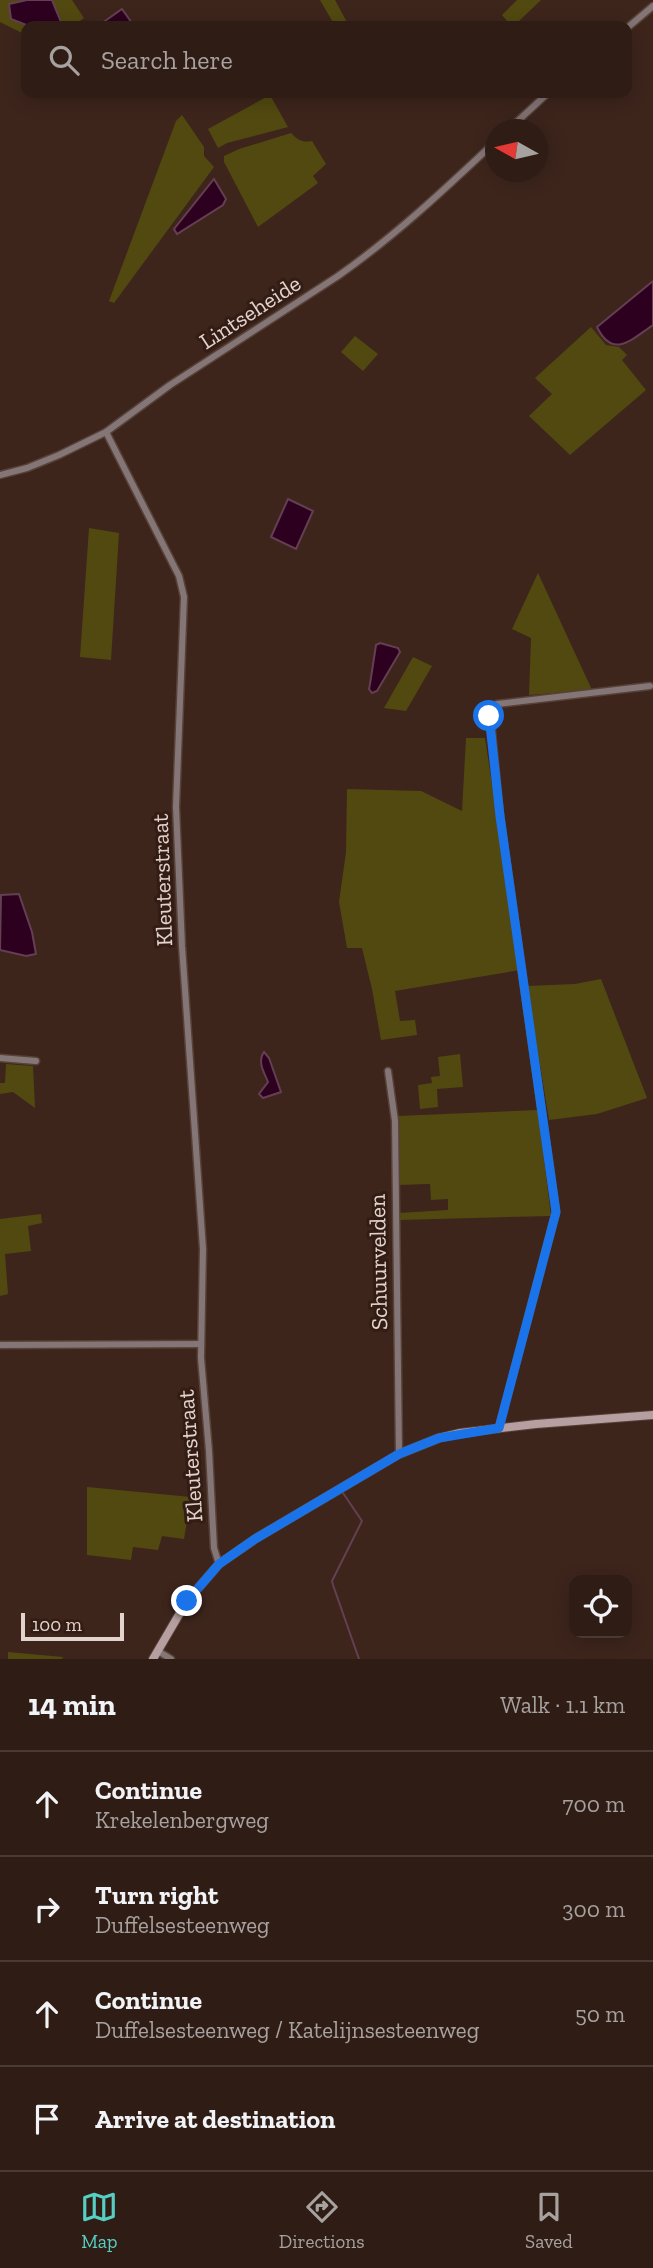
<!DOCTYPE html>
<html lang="en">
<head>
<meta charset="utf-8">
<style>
	body { margin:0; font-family:"Zilla Slab",serif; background:#3a2922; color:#f1f3f6 }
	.controls { position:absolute; right:21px; bottom:21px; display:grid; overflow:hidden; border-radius:14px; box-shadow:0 4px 18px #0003 }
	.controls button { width:63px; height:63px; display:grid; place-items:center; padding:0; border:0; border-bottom:2px solid #493a34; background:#2e1c15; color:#f1f3f6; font:35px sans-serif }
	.compass { position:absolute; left:485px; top:119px; width:63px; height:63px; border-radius:50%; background:#2e1c15; box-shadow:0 4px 18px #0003; rotate:278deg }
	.scale { position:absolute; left:21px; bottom:18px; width:103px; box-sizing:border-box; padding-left:7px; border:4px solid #e3d3cd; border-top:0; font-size:19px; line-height:24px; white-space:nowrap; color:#e3d3cd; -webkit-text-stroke:5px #331c13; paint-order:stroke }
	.stop { position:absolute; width:21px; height:21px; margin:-16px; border:5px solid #1a73e8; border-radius:50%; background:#fff }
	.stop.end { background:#1a73e8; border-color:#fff; box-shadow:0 2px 7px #0008 }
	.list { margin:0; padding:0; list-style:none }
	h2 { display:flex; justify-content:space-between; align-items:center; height:91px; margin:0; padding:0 28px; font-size:30px }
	h2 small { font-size:23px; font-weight:400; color:#a7a1a0 }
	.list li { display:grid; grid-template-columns:46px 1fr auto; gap:21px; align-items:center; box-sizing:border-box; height:105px; padding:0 28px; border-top:2px solid #493a34 }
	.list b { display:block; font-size:26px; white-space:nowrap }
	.list p { margin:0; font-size:23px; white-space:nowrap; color:#a7a1a0 }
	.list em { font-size:23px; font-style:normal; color:#a7a1a0 }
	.icon { flex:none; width:38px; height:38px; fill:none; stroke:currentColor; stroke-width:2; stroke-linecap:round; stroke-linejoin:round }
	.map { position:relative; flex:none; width:653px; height:1659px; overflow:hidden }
	.search { position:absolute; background:#2e1c15; box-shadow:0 4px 18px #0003; left:21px; right:21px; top:21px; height:77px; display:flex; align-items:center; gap:18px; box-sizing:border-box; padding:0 24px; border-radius:14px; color:#a7a1a0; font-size:26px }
	.sheet { height:511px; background:#2e1c15 }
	nav { display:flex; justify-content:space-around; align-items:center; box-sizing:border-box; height:98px; border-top:2px solid #493a34; background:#2e1c15; font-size:19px; color:#a7a1a0 }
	nav a { display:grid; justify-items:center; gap:4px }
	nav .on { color:#57cec2 }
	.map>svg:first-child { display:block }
	.green { fill:#524910 }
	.water { fill:#2d001f; stroke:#643f53; stroke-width:2 }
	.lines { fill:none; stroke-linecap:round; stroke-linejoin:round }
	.stream { stroke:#643f53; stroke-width:2 }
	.street-casing { stroke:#584138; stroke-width:9 }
	.secondary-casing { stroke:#584138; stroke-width:10 }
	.street { stroke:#847576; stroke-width:6 }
	.secondary { stroke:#b69fa0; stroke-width:8 }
	.route { stroke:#1a73e8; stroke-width:9 }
	.labels { text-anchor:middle; stroke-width:6; stroke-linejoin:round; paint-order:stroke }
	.street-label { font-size:23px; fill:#e3d3cd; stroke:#331c13 }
</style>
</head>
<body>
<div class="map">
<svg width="653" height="1659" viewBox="0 0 653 1659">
	<rect width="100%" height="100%" fill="#3d251c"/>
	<g class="green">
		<polygon points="0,0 27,0 10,4 11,19 29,26 26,26 26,35 0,22"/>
		<polygon points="52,0 72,0 84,18 73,26 58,26 60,22"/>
		<polygon points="320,0 335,0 349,26 335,26"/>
		<polygon points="517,0 541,0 516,24 518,26 511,26 502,15"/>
		<polygon points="270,95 288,127 227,143 218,148 208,129"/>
		<polygon points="182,115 204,147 204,156 214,167 114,303 109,301 176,121"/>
		<path d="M291 133C298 140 302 143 312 141L326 164 313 176 318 183 258 227 224 162V156L239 149Z"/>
		<polygon points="591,327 606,345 619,347 627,355 622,360 646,390 570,455 529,416 552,394 535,378"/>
		<polygon points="355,336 378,354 363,371 341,352"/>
		<polygon points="89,528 119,533 111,660 80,657"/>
		<polygon points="538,573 592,690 529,695 531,638 512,629"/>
		<polygon points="413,657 432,666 406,711 384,708"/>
		<polygon points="466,738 485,738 520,970 395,991 400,1021 415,1020 417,1035 381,1040 372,989 362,948 347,948 339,902 346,852 347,789 421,791 462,811"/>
		<polygon points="601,979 647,1098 597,1114 549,1120 527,986 575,984"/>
		<polygon points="460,1054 463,1087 437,1089 438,1107 420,1109 418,1085 432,1083 431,1077 440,1076 438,1057"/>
		<polygon points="6,1064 33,1066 35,1108 13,1092 0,1094 0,1083 5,1083"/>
		<polygon points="538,1110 551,1216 398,1220 398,1213 448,1210 448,1199 431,1200 430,1184 397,1185 397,1116"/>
		<polygon points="41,1214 42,1223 28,1226 31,1251 5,1254 8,1294 0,1296 0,1219"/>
		<polygon points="87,1487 191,1497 184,1539 162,1536 158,1550 133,1547 131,1560 87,1555"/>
		<polygon points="8,1652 63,1657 62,1659 8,1659"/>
	</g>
	<g class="water">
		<polygon points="27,0 52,0 61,22 58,26 29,26 11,19 9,4"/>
		<polygon points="122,9 134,26 98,26"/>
		<polygon points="214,179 226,199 223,205 177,234 174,229"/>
		<path d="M653 281V325C632 339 613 360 597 327Z"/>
		<polygon points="288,499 313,511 296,549 271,537"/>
		<polygon points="380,643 398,648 400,652 377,691 372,693 369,689 370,684 376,645"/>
		<polygon points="19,894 32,932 36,954 26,956 0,950 1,895"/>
		<path d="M264 1052 269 1058 281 1092 263 1098 259 1094 268 1082C264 1072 257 1062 264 1052Z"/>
	</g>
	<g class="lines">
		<polyline class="stream" points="343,1493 362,1521 332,1581 333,1585 359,1659"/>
		<g class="street-casing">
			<g id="street">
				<polyline points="627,28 653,6"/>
				<polyline points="508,130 548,93"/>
				<polyline points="106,432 179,576 184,597 176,807 182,946 203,1249 201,1358 209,1451 214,1548 219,1564"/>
				<path d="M0 475 27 468 59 455 106 432 170 385 338 276C395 236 445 189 496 141"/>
				<polyline points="0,1058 36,1061"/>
				<polyline points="388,1071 395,1121 399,1454"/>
				<polyline points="0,1345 201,1344"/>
				<polyline points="499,1428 556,1212 500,816 490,712 492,707 497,704 650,686"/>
				<polyline points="158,1651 171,1659"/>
			</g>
		</g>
		<g class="secondary-casing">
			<polyline id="secondary" points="153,1659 187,1601 219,1564 255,1539 399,1454 439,1438 460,1433 536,1424 653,1415"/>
		</g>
		<use href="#street" class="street"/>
		<use href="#secondary" class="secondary"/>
	</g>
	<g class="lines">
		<polyline class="route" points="187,1601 219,1564 255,1539 399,1454 439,1438 499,1428 556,1212 500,816 489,716"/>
	</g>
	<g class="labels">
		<g class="street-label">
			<text transform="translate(250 312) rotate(-33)" y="8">Lintseheide</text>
			<text transform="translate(162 880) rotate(-92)" y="8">Kleuterstraat</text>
			<text transform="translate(378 1262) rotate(-91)" y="8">Schuurvelden</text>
			<text transform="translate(190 1456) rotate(-94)" y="8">Kleuterstraat</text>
		</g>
	</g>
</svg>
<div class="controls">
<button><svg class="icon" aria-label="locate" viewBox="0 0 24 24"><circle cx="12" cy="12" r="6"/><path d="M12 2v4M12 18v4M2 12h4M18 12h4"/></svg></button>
</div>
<svg class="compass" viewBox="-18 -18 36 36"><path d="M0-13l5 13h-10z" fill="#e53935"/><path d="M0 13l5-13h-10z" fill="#a7a1a0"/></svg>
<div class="scale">100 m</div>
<div class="stop" style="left:489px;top:716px"></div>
<div class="stop end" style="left:187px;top:1601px"></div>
<div class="search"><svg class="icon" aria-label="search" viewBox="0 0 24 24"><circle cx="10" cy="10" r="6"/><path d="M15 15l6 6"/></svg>Search here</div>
</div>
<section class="sheet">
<h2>14 min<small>Walk · 1.1 km</small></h2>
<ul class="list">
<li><svg class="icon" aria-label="ahead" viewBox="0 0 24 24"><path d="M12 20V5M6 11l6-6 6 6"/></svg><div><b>Continue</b><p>Krekelenbergweg</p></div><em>700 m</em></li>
<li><svg class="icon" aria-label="right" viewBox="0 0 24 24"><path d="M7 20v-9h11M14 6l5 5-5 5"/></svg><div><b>Turn right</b><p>Duffelsesteenweg</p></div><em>300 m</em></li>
<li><svg class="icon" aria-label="ahead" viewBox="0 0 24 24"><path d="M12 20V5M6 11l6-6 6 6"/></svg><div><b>Continue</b><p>Duffelsesteenweg / Katelijnsesteenweg</p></div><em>50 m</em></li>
<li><svg class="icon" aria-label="arrive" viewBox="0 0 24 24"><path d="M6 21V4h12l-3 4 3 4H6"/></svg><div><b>Arrive at destination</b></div></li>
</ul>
</section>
<nav>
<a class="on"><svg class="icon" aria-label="map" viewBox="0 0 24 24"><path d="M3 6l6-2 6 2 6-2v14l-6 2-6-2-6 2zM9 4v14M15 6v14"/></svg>Map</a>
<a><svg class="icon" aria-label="directions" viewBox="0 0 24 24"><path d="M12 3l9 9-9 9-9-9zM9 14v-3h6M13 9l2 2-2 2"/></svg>Directions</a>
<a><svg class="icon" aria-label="saved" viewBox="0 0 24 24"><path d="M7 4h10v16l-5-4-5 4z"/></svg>Saved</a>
</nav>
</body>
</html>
